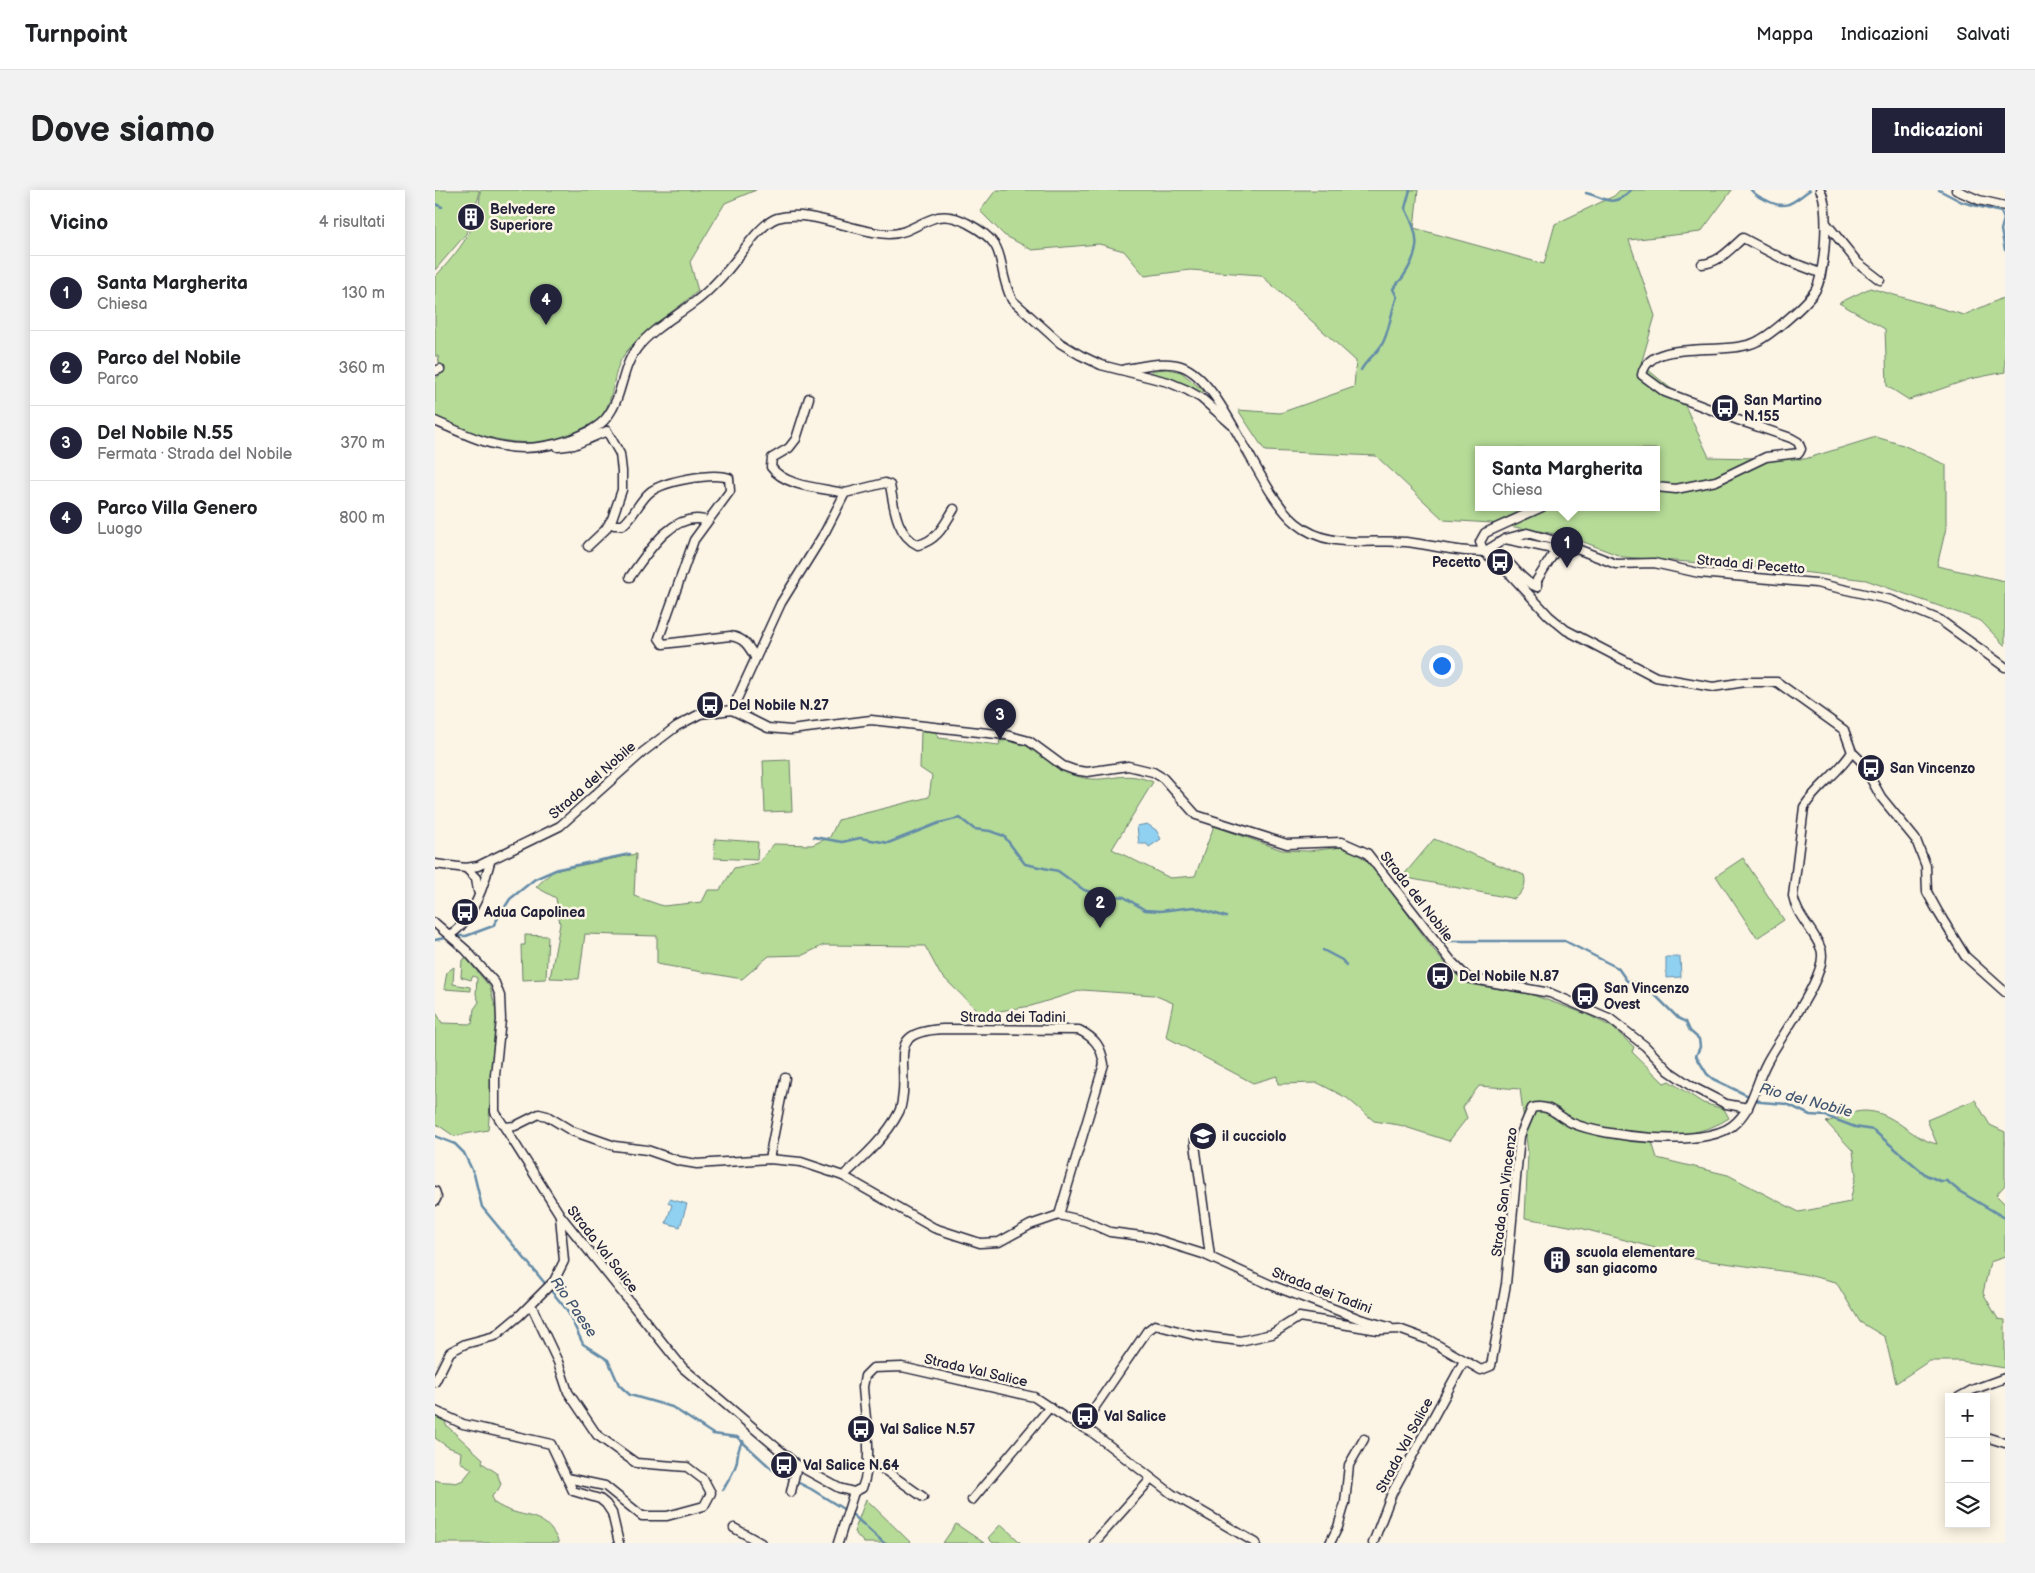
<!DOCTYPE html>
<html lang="it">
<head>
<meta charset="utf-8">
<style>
	body { margin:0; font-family:"Balsamiq Sans",sans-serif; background:#f2f2f2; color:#202124 }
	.controls { position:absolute; right:15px; bottom:15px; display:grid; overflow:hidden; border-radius:0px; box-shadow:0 2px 12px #0003 }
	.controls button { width:45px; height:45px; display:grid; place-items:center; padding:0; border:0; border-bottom:1px solid #e0e0e0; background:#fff; color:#202124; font:25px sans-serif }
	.you { position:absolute; left:1006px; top:475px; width:18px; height:18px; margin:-12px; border:4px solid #fff; border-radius:50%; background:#1a73e8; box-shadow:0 0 0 8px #1a73e833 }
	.badge { display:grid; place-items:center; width:32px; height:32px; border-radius:50%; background:#22223b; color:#fff; font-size:16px; font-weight:700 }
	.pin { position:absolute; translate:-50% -41px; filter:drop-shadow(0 1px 2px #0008) }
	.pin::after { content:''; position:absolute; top:26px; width:18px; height:15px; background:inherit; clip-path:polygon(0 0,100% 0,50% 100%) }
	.popup { position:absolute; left:1040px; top:256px; width:185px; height:65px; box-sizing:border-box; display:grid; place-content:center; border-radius:0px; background:#fff; filter:drop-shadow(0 1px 4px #0005); font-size:16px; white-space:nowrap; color:#757577 }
	.popup b { font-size:19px; color:#202124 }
	.popup::after { content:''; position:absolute; left:50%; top:100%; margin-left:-10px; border:10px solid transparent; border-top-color:#fff }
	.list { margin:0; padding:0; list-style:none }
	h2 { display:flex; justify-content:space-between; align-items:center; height:65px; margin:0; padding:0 20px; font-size:21px }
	h2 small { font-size:16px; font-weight:400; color:#757577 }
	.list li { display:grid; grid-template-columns:32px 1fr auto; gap:15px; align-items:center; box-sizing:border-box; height:75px; padding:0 20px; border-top:1px solid #e0e0e0 }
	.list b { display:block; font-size:19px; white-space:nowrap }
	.list p { margin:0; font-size:16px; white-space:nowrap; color:#757577 }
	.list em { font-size:16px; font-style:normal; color:#757577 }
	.icon { flex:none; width:28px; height:28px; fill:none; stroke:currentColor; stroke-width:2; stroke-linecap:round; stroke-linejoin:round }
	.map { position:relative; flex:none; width:1570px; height:1353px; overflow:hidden; border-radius:0px }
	header { display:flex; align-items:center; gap:30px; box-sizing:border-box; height:70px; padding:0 25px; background:#fff; border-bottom:1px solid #e0e0e0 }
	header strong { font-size:24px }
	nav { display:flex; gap:28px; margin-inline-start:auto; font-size:18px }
	.intro { display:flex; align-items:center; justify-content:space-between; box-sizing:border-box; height:120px; padding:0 30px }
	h1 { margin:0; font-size:35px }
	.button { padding:12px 22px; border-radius:0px; background:#22223b; color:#fff; font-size:18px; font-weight:700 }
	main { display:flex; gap:30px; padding:0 30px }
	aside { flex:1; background:#fff; border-radius:0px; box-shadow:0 2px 12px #0003 }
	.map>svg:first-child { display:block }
	.green { fill:#b5db97; stroke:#6c7e69; fill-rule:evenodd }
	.water { fill:#90d1f1; stroke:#648ba8 }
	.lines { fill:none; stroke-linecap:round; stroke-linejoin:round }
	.stream { stroke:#648ba8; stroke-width:2.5 }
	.minor-casing { stroke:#22223b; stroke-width:11 }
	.minor { stroke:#fcf5e5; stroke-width:8 }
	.labels { text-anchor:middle; stroke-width:5; stroke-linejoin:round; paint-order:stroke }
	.poi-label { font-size:14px; font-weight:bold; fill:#22223b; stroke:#fcf5e5; text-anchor:start }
	.street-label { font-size:14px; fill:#22223b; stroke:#fcf5e5 }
	.water-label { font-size:15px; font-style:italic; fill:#435772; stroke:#fcf5e5 }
</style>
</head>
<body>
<header>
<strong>Turnpoint</strong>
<nav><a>Mappa</a><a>Indicazioni</a><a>Salvati</a></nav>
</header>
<div class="intro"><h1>Dove siamo</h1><a class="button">Indicazioni</a></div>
<main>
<aside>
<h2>Vicino<small>4 risultati</small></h2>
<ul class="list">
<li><span class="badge">1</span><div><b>Santa Margherita</b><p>Chiesa</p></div><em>130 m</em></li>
<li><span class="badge">2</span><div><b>Parco del Nobile</b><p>Parco</p></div><em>360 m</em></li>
<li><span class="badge">3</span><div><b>Del Nobile N.55</b><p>Fermata · Strada del Nobile</p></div><em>370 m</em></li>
<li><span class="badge">4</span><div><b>Parco Villa Genero</b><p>Luogo</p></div><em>800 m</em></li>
</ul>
</aside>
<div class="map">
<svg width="1570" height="1353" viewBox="0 0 1570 1353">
	<rect width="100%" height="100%" fill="#fcf5e5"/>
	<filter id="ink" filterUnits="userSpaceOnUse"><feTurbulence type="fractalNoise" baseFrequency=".02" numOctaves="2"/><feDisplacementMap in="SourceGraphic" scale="10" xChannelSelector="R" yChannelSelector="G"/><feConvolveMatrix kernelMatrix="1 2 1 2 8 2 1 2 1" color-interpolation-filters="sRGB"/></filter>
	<g filter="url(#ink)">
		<g class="green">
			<polygon points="0,0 44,0 44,6 31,44 0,80"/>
			<path d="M45 0H321L290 13 255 72 263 101C240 121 211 139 191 162 176 180 181 208 167 225 160 233 150 237 141 242 94 264 44 248 0 226V189L6 184 3 166H0V87C23 62 46 35 45 0Z"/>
			<path d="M561 0H983L979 38 1109 74 1120 34 1179 6 1185 0H1297L1266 42 1194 50 1220 126 1206 174 1246 207 1274 267 1370 269 1441 247 1468 255 1511 275V338L1502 376 1570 391V456L1546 431 1431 390 1343 379 1188 367 1133 346 1056 333 1009 330 941 266 830 261 803 220 845 223 919 197 921 171 826 85 755 80 710 86 689 61 664 54 597 60 569 45 545 21ZM1043 259H1221V317H1043Z"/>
			<polygon points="1435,98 1529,125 1570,107 1570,182 1535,189 1474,210 1452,196 1450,139 1404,113"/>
			<polygon points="733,179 746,182 769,201 765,204 714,183 719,180"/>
			<path d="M486 540 500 541 504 548 564 555 565 550C575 551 586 553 595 558 614 567 627 584 649 588 676 593 687 579 718 592L677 659 735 688 760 686 779 636 847 660 873 661 908 657 921 663 936 674 999 760 1018 782 1034 794 1095 804 1151 824 1177 837 1199 857 1197 862 1229 893 1234 891 1268 913 1289 919 1294 928C1274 942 1239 948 1215 946L1222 968 1293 985 1364 1022 1415 1012 1421 985 1418 961 1391 932C1402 929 1417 921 1429 921 1460 921 1474 948 1502 954L1492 930 1540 910 1555 935 1570 942V995L1561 1005 1570 1014V1067L1555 1072 1548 1103 1563 1129 1570 1130V1178L1525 1171H1494L1461 1193 1450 1147 1425 1132 1401 1092 1368 1084 1261 1069 1145 1038 1090 1028 1093 963 1085 899 1044 896 1028 917 1032 928 1014 951 964 935 939 931 912 908 883 893 843 894 842 886 818 893 731 847 738 813 719 805 647 800 596 816 546 824 505 784 490 756 389 755 368 765 334 766 307 789 222 774V746L150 744 144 789 115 788 125 734 121 708 101 697 118 681 201 664 199 706 228 716 267 712 273 700H285L299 678 323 673 339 654 377 655 395 647 403 630 494 607 497 586 485 578Z"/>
			<polygon points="355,570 357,621 330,622 328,571"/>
			<polygon points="280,649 323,652 322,670 279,668"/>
			<path d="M999 649 1089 685C1092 695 1088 702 1080 709L967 687Z"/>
			<polygon points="1308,668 1349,730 1322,748 1281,686"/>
			<polygon points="90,745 113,746 111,789 87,790 86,755 90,755"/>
			<polygon points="31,768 55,797 61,820 62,835 53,940 19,946 0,933 0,820 7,833 37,834 39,819 44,812 41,804 42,788 38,786 36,790 26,787 27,770"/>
			<polygon points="19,777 18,794 35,797 36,801 9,799 12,782"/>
			<path d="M0 1226 10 1231 11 1235 48 1269 47 1273 62 1283 66 1294 63 1300 57 1306 58 1312C86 1332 109 1317 124 1353H0V1290C8 1293 13 1291 21 1293L28 1290 37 1279 25 1272 26 1262 13 1257 0 1248Z"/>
			<polygon points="431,1309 476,1353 429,1353 419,1342"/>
			<polygon points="521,1334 549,1353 508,1353"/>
			<polygon points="566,1334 586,1353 558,1353 553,1348"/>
		</g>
		<g class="water">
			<polygon points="712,634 721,640 726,649 714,657 712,654 704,654 702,636"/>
			<polygon points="1231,767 1245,767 1246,787 1231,788"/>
			<polygon points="235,1009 252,1014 245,1037 231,1033 237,1015 233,1013"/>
		</g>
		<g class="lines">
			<g class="stream">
				<path d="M1316 0C1321 6 1326 8 1333 11 1353 21 1358 11 1375 0"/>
				<polyline points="1504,0 1527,12 1566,22 1569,29 1566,40 1570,60"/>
				<path d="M1151 3C1172 8 1176 19 1196 0"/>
				<polyline points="0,14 7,17"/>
				<path d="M926 180C931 170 940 165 946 156 954 145 956 121 962 107L958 99C961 94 965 91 968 87 986 60 985 46 970 18L975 0"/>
				<polyline points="379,647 407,652 425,648 453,653 504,633 525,628 539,639 555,641 569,646 590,674 623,681 649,700 662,704 689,707 710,720 725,721 759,717 791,727"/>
				<polyline points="19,746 31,746 58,736 75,709 100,689 123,679 195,664"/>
				<polyline points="0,750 14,747"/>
				<polyline points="1000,757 1013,751 1130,751 1183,778 1192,791 1210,795 1243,828 1251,832 1255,841 1264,849 1265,857 1261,866 1272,884 1278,889 1326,912 1352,914 1375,925 1391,926 1420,937 1438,940 1491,985 1505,991 1512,991 1524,1001 1570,1028"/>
				<polyline points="888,760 907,770 911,775"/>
				<polyline points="0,946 20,954 29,963 39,984 47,1017 132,1120 148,1154 173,1170 184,1195 195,1205 237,1217 278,1244 302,1247 338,1280 376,1299 418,1325 449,1353"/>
				<path d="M288 1300C292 1293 302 1277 302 1270 303 1263 303 1257 308 1251"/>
			</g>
			<g class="minor-casing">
				<g id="minor">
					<polyline points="1521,0 1544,10 1570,16"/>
					<polyline points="1391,33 1423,73 1445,90"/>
					<path d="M1267 74C1284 73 1295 59 1308 48L1348 69 1385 83"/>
					<path d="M690 179C706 177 730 170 746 176 789 190 821 300 861 333 893 360 933 349 971 352 988 354 1006 358 1023 360 1035 362 1046 361 1057 363 1076 367 1084 391 1102 397V390L1119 363 1118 359 1070 349"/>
					<polyline points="0,181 5,179"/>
					<path d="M374 208 361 249 354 258 337 268 336 277C350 297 387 298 410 303"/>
					<path d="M0 231C49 253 79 268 134 250 147 245 163 239 172 227 188 207 186 178 202 158 218 138 242 126 261 111 272 103 282 92 291 82 305 67 324 34 342 28 375 18 419 43 454 44 473 44 486 31 503 27 514 25 523 28 532 33 578 57 558 71 577 110L625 153 645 165 666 175 733 192 752 200 766 208 796 234"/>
					<polyline points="123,257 139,255 172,241 185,264 187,281 187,300 177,329 170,340 153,356"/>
					<path d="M1221 297 1241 299 1281 291 1331 267 1364 263 1366 259 1363 252 1356 248 1303 230 1230 202 1207 185C1214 146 1292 168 1323 151 1337 144 1372 114 1380 101 1390 86 1395 14 1385 0"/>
					<polyline points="1107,317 1050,343 1045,352 1049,362 1076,385 1114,426 1131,440 1221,487 1278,497 1310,492 1342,492 1409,540 1417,562 1426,571 1446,607 1481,650 1491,676 1492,702 1503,722 1530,766 1570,802"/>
					<path d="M175 332 179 335H188C199 326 204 311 215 302 229 291 278 282 294 288L295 301 259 350 224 448 228 454 295 446C309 448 313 455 320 467"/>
					<polyline points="1049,362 1070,349 1092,343 1124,352 1181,374 1219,373 1264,383 1381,393 1456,410 1505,430 1570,477"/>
					<path d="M195 387C211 365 236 322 269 330L270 333"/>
					<path d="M297 520 346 413 390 342 410 303 450 293 455 295C459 316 461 345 483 355 503 350 509 335 519 319"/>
					<polyline points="0,674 31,678 43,676 125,636 208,562 242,536 265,524 297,520 333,538 356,540 436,530 571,545 594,551 628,576 639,580 652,582 693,576 718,582 728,588 761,625 852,654 907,652 932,663 1017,772 1033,788 1115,803 1174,828 1210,856 1234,881 1256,896 1291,914 1313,918"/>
					<polyline points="31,678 41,688 43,701"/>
					<path d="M0 733 31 760 60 793 65 806 66 830 60 885V922L125 1025 248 1178 362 1275 404 1298 419 1302 427 1298C439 1268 430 1229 428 1197L430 1186 438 1178 467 1177 599 1207 632 1229 658 1243 737 1304 821 1353"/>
					<path d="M14 745C37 733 49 695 55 672"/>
					<path d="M70 937 80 936 104 924 112 926 137 941 180 956 212 960 244 971 262 974 334 969 366 972 408 986C428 968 452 946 464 922 467 916 467 909 468 903 471 862 455 842 508 839L644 840C660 848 666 856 669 874L624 1025 650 1031 675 1042 714 1047 768 1064 836 1095 925 1129 954 1137"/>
					<polyline points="764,945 760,949 760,954 775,1066"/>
					<polyline points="334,969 350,888"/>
					<polyline points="408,986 499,1038 545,1053 564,1052 595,1035 624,1025"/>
					<polyline points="0,1001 2,1007 0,1011"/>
					<polyline points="96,1115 123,1172 133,1202 162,1245 201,1273 252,1277 269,1290 276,1303 269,1316 232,1326 207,1326 170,1296 132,1288"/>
					<polyline points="0,1192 15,1162 30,1154 60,1146 84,1126 119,1091 129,1071 125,1026"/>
					<polyline points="1524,1207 1537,1200 1570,1188"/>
					<polyline points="0,1221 28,1234 116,1254 138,1301 165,1309 171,1314 177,1323 184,1353"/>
					<path d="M647 1236 712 1141 720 1135 759 1145 805 1151 837 1144 864 1127 943 1140 964 1139 994 1150 1046 1180 1056 1176 1071 1094 1085 946 1097 918C1114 913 1122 926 1137 933 1169 947 1268 958 1297 936 1317 921 1320 895 1331 874 1343 849 1395 784 1386 759 1379 740 1362 727 1358 706L1369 617C1382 596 1404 583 1417 562"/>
					<polyline points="1551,1247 1570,1253"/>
					<polyline points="433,1273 451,1281 488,1307"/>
					<polyline points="356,1302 362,1275"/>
					<polyline points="537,1310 615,1217"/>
					<polyline points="299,1338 326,1353"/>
					<polyline points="403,1353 419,1302"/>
					<polyline points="659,1353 716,1289"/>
					<polyline points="895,1353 903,1337 910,1313 914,1275 929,1249"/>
					<polyline points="938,1353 957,1303 1029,1171"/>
				</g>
			</g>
			<use href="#minor" class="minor"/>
		</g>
	</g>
	<defs>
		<g id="building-disc" transform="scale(1.4375)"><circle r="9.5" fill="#22223b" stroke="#fcf5e5"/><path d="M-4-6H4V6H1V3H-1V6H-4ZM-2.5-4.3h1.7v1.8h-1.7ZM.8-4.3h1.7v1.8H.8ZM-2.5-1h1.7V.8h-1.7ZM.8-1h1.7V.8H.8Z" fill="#fff"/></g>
		<g id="bus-disc" transform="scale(1.4375)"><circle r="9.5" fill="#22223b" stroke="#fcf5e5"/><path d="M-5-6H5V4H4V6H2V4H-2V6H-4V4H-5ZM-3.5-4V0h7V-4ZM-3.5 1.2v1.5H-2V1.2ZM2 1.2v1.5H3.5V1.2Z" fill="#fff"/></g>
		<g id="school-disc" transform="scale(1.4375)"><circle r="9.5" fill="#22223b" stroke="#fcf5e5"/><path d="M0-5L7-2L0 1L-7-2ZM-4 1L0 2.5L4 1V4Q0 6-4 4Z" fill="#fff"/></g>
	</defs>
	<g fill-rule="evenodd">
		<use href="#building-disc" x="36" y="27"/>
		<use href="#bus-disc" x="1290" y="218"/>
		<use href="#bus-disc" x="1065" y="372"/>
		<use href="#bus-disc" x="275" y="515"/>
		<use href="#bus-disc" x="1436" y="578"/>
		<use href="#bus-disc" x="30" y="722"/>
		<use href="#bus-disc" x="1005" y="786"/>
		<use href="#bus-disc" x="1150" y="806"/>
		<use href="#school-disc" x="768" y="946"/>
		<use href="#building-disc" x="1122" y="1070"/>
		<use href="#bus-disc" x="650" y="1226"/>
		<use href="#bus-disc" x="426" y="1239"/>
		<use href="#bus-disc" x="349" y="1275"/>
	</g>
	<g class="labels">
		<g class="poi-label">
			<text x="55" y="24">Belvedere<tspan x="55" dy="16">Superiore</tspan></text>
			<text x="1309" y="215">San Martino<tspan x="1309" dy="16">N.155</tspan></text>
			<text x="1046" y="377" text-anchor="end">Pecetto</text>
			<text x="294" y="520">Del Nobile N.27</text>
			<text x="1455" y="583">San Vincenzo</text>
			<text x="49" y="727">Adua Capolinea</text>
			<text x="1024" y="791">Del Nobile N.87</text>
			<text x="1169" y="803">San Vincenzo<tspan x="1169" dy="16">Ovest</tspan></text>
			<text x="787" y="951">il cucciolo</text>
			<text x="1141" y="1067">scuola elementare<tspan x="1141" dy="16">san giacomo</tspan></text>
			<text x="669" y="1231">Val Salice</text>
			<text x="445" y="1244">Val Salice N.57</text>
			<text x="368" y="1280">Val Salice N.64</text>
		</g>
		<g class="street-label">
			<text transform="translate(1316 374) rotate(5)" y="5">Strada di Pecetto</text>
			<text transform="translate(157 590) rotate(-41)" y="5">Strada del Nobile</text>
			<text transform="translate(982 706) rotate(52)" y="5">Strada del Nobile</text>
			<text x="578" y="832">Strada dei Tadini</text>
			<text transform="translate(1069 1002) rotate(-83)" y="5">Strada San Vincenzo</text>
			<text transform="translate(168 1059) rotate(52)" y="5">Strada Val Salice</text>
			<text transform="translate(887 1100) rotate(21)" y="5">Strada dei Tadini</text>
			<text transform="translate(541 1180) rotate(13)" y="5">Strada Val Salice</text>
			<text transform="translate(969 1255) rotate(-62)" y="5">Strada Val Salice</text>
		</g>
		<g class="water-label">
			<text transform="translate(1371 910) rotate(15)" y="5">Rio del Nobile</text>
			<text transform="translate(139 1117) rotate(55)" y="5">Rio Paese</text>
		</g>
	</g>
</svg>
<div class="controls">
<button>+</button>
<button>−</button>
<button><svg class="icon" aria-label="layers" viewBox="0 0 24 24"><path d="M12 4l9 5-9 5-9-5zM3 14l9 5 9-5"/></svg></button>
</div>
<div class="you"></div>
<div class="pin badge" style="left:1132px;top:378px">1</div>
<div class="popup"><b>Santa Margherita</b>Chiesa</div>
<div class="pin badge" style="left:665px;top:738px">2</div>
<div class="pin badge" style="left:565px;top:550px">3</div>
<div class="pin badge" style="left:111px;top:135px">4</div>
</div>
</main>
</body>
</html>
